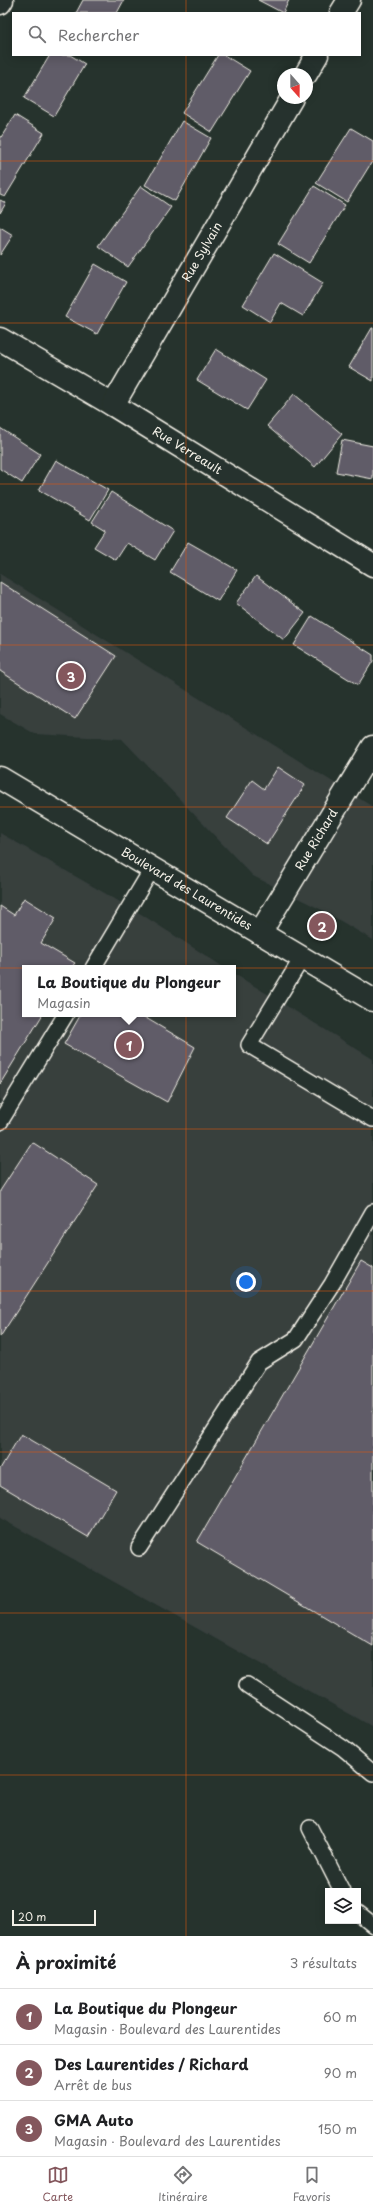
<!DOCTYPE html>
<html lang="fr">
<head>
<meta charset="utf-8">
<style>
	body { margin:0; font-family:"Playpen Sans",sans-serif; background:#f6f6f6; color:#202124 }
	.controls { position:absolute; right:12px; bottom:12px; display:grid; overflow:hidden; border-radius:0px; box-shadow:0 2px 10px #0003 }
	.controls button { width:36px; height:36px; display:grid; place-items:center; padding:0; border:0; border-bottom:1px solid #e0e0e0; background:#fff; color:#202124; font:20px sans-serif }
	.compass { position:absolute; left:277px; top:68px; width:36px; height:36px; border-radius:50%; background:#fff; box-shadow:0 2px 10px #0003; rotate:159deg }
	.scale { position:absolute; left:12px; bottom:10px; width:84px; box-sizing:border-box; padding-left:4px; border:2px solid #f4f1e8; border-top:0; font-size:11px; line-height:14px; white-space:nowrap; color:#f4f1e8; -webkit-text-stroke:3px #26332d; paint-order:stroke }
	.you { position:absolute; left:246px; top:1282px; width:14px; height:14px; margin:-10px; border:3px solid #fff; border-radius:50%; background:#1a73e8; box-shadow:0 0 0 6px #1a73e833 }
	.badge { display:grid; place-items:center; width:26px; height:26px; border-radius:50%; background:#84575d; color:#fff; font-size:13px; font-weight:700 }
	.pin { position:absolute; translate:-50% -50%; border:2px solid #fff; box-shadow:0 1px 4px #0006 }
	.popup { position:absolute; left:22px; top:965px; width:214px; height:52px; box-sizing:border-box; display:grid; place-content:center; border-radius:0px; background:#fff; filter:drop-shadow(0 1px 3px #0005); font-size:13px; white-space:nowrap; color:#757577 }
	.popup b { font-size:15px; color:#202124 }
	.popup::after { content:''; position:absolute; left:50%; top:100%; margin-left:-8px; border:8px solid transparent; border-top-color:#fff }
	.list { margin:0; padding:0; list-style:none }
	h2 { display:flex; justify-content:space-between; align-items:center; height:52px; margin:0; padding:0 16px; font-size:17px }
	h2 small { font-size:13px; font-weight:400; color:#757577 }
	.list li { display:grid; grid-template-columns:26px 1fr auto; gap:12px; align-items:center; box-sizing:border-box; height:56px; padding:0 16px; border-top:1px solid #e0e0e0 }
	.list b { display:block; font-size:15px; white-space:nowrap }
	.list p { margin:0; font-size:13px; white-space:nowrap; color:#757577 }
	.list em { font-size:13px; font-style:normal; color:#757577 }
	.icon { flex:none; width:22px; height:22px; fill:none; stroke:currentColor; stroke-width:2; stroke-linecap:round; stroke-linejoin:round }
	.map { position:relative; flex:none; width:373px; height:1936px; overflow:hidden }
	.search { position:absolute; background:#fff; box-shadow:0 2px 10px #0003; left:12px; right:12px; top:12px; height:44px; display:flex; align-items:center; gap:10px; box-sizing:border-box; padding:0 14px; border-radius:0px; color:#757577; font-size:15px }
	.sheet { height:220px; background:#fff }
	nav { display:flex; justify-content:space-around; align-items:center; box-sizing:border-box; height:56px; border-top:1px solid #e0e0e0; background:#fff; font-size:11px; color:#757577 }
	nav a { display:grid; justify-items:center; gap:2px }
	nav .on { color:#84575d }
	.map>svg:first-child { display:block }
	.built { fill:#373f3e }
	.building { fill:#605c67; stroke:#f4f1e8 }
	.lines { fill:none; stroke-linecap:round; stroke-linejoin:round }
	.lane-casing { stroke:#f4f1e8; stroke-width:18 }
	.street-casing { stroke:#f4f1e8; stroke-width:25 }
	.secondary-casing { stroke:#f4f1e8; stroke-width:25 }
	.lane { stroke:#26332d; stroke-width:15 }
	.street { stroke:#26332d; stroke-width:22 }
	.secondary { stroke:#26332d; stroke-width:22 }
	.grid { fill:none; stroke:#e8590c; stroke-width:1; stroke-opacity:0.55 }
	.labels { text-anchor:middle; stroke-width:3.5; stroke-linejoin:round; paint-order:stroke }
	.street-label { font-size:12px; fill:#f4f1e8; stroke:#26332d }
</style>
</head>
<body>
<div class="map">
<svg width="373" height="1936" viewBox="0 0 373 1936">
	<rect width="100%" height="100%" fill="#26332d"/>
	<filter id="ink" filterUnits="userSpaceOnUse"><feTurbulence type="fractalNoise" baseFrequency=".025" numOctaves="2"/><feDisplacementMap in="SourceGraphic" scale="8" xChannelSelector="R" yChannelSelector="G"/><feConvolveMatrix kernelMatrix="1 2 1 2 8 2 1 2 1" color-interpolation-filters="sRGB"/></filter>
	<g filter="url(#ink)">
		<g class="built">
			<polygon points="0,574 373,807 373,940 322,910 253,876 122,739 35,734 0,714"/>
			<polygon points="0,833 141,914 225,968 25,968 25,1014 233,1014 233,973 373,1059 373,1727 0,1518"/>
		</g>
		<g class="building">
			<polygon points="83,0 124,0 117,13 76,13"/>
			<polygon points="258,0 289,0 283,13"/>
			<polygon points="50,55 70,55 85,64 54,116 24,98"/>
			<polygon points="218,55 224,55 250,71 212,132 182,113"/>
			<polygon points="15,115 44,133 5,197 0,195 0,139"/>
			<polygon points="182,121 211,138 175,201 145,185"/>
			<polygon points="351,128 373,141 373,160 347,202 316,183"/>
			<polygon points="141,186 171,207 128,267 98,246"/>
			<polygon points="314,186 345,205 309,263 278,244"/>
			<polygon points="0,200 6,203 0,213"/>
			<polygon points="0,227 13,235 0,255"/>
			<polygon points="274,253 323,283 303,316 281,303 270,322 243,305"/>
			<polygon points="95,264 126,282 97,334 65,317"/>
			<polygon points="372,328 373,328 373,381 349,367"/>
			<polygon points="216,349 266,380 247,410 197,380"/>
			<polygon points="294,394 342,434 315,467 267,426"/>
			<polygon points="0,428 40,454 22,483 0,469"/>
			<polygon points="342,440 373,446 373,479 336,472"/>
			<polygon points="56,460 108,490 90,520 39,490"/>
			<polygon points="111,492 173,531 155,560 127,543 116,560 94,547 105,530 92,522"/>
			<polygon points="188,542 237,570 218,601 170,572"/>
			<polygon points="256,576 305,613 284,640 236,603"/>
			<polygon points="0,582 116,656 75,719 0,671"/>
			<polygon points="312,616 373,655 373,661 358,685 294,645"/>
			<polygon points="278,767 305,785 267,844 227,818 252,780 264,789"/>
			<polygon points="24,898 56,918 41,943 75,963 71,968 25,968 25,1014 43,1014 0,1084 0,906 14,915"/>
			<polygon points="81,1014 139,1014 195,1047 167,1102 64,1044"/>
			<polygon points="32,1142 98,1185 0,1337 0,1191"/>
			<polygon points="361,1261 373,1268 373,1646 197,1542"/>
			<polygon points="21,1434 116,1490 88,1537 0,1485 0,1469"/>
		</g>
		<g class="lines">
			<g class="lane-casing">
				<g id="lane">
					<polyline points="302,958 249,1045 373,1119"/>
					<polyline points="93,968 152,869"/>
					<polyline points="0,1122 66,1014"/>
					<polyline points="139,1548 259,1362 296,1339 332,1284 373,1212"/>
					<polyline points="247,1685 343,1748 373,1773"/>
					<polyline points="310,1828 342,1891"/>
					<polyline points="358,1913 373,1925"/>
				</g>
			</g>
			<g class="street-casing">
				<g id="street">
					<polyline points="0,3 2,0"/>
					<polyline points="341,13 349,0"/>
					<polyline points="306,74 317,55"/>
					<path id="s1" d="M0 339 113 405 373 565"/>
					<path id="s2" d="M113 405 292 98"/>
					<path id="s3" d="M260 933 373 747"/>
				</g>
			</g>
			<g class="secondary-casing">
				<g id="secondary">
					<path id="s4" d="M0 778 373 1000"/>
				</g>
			</g>
			<use href="#lane" class="lane"/>
			<use href="#street" class="street"/>
			<use href="#secondary" class="secondary"/>
		</g>
	</g>
	<path class="grid" d="M186 0V13M186 55V1936M0 161H373M0 323H373M0 484H373M0 645H373M0 807H373M0 968H373M0 1129H373M0 1291H373M0 1452H373M0 1613H373M0 1775H373"/>
	<g class="labels">
		<g class="street-label">
			<text dy="4" stroke="none"><textPath href="#s2" startOffset="177">Rue Sylvain</textPath></text>
			<text dy="4" stroke="none"><textPath href="#s1" startOffset="218">Rue Verreault</textPath></text>
			<text dy="4" stroke="none"><textPath href="#s3" startOffset="109">Rue Richard</textPath></text>
			<text dy="4" stroke="none"><textPath href="#s4" startOffset="217">Boulevard des Laurentides</textPath></text>
		</g>
	</g>
</svg>
<div class="controls">
<button><svg class="icon" aria-label="layers" viewBox="0 0 24 24"><path d="M12 4l9 5-9 5-9-5zM3 14l9 5 9-5"/></svg></button>
</div>
<svg class="compass" viewBox="-18 -18 36 36"><path d="M0-13l5 13h-10z" fill="#e53935"/><path d="M0 13l5-13h-10z" fill="#757577"/></svg>
<div class="scale">20 m</div>
<div class="you"></div>
<div class="pin badge" style="left:129px;top:1045px">1</div>
<div class="popup"><b>La Boutique du Plongeur</b>Magasin</div>
<div class="pin badge" style="left:322px;top:926px">2</div>
<div class="pin badge" style="left:71px;top:676px">3</div>
<div class="search"><svg class="icon" aria-label="search" viewBox="0 0 24 24"><circle cx="10" cy="10" r="6"/><path d="M15 15l6 6"/></svg>Rechercher</div>
</div>
<section class="sheet">
<h2>À proximité<small>3 résultats</small></h2>
<ul class="list">
<li><span class="badge">1</span><div><b>La Boutique du Plongeur</b><p>Magasin · Boulevard des Laurentides</p></div><em>60 m</em></li>
<li><span class="badge">2</span><div><b>Des Laurentides / Richard</b><p>Arrêt de bus</p></div><em>90 m</em></li>
<li><span class="badge">3</span><div><b>GMA Auto</b><p>Magasin · Boulevard des Laurentides</p></div><em>150 m</em></li>
</ul>
</section>
<nav>
<a class="on"><svg class="icon" aria-label="map" viewBox="0 0 24 24"><path d="M3 6l6-2 6 2 6-2v14l-6 2-6-2-6 2zM9 4v14M15 6v14"/></svg>Carte</a>
<a><svg class="icon" aria-label="directions" viewBox="0 0 24 24"><path d="M12 3l9 9-9 9-9-9zM9 14v-3h6M13 9l2 2-2 2"/></svg>Itinéraire</a>
<a><svg class="icon" aria-label="saved" viewBox="0 0 24 24"><path d="M7 4h10v16l-5-4-5 4z"/></svg>Favoris</a>
</nav>
</body>
</html>
